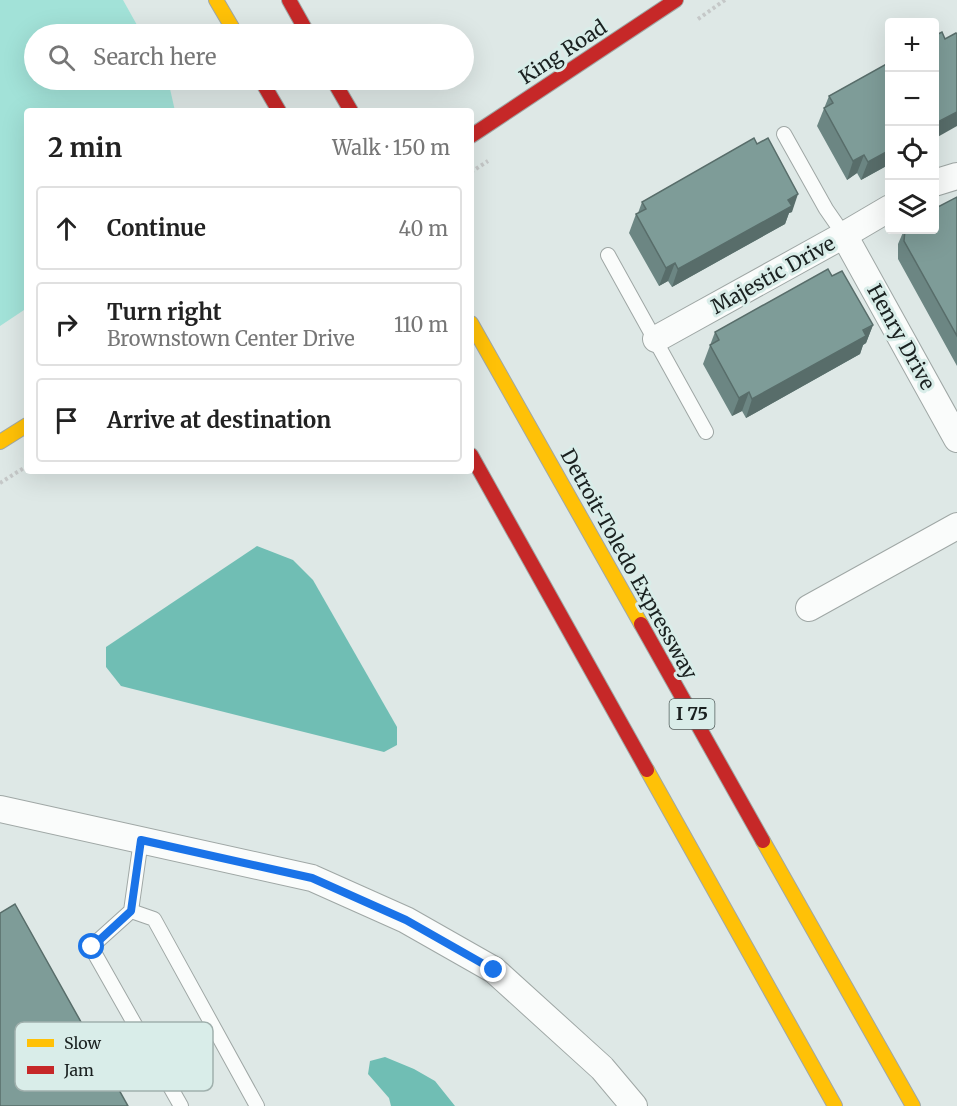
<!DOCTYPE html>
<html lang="en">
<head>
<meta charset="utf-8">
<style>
	body { margin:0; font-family:Merriweather,serif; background:#f6f6f6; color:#222 }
	.controls { position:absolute; right:18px; top:18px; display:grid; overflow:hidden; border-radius:6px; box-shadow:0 6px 24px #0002 }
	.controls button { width:54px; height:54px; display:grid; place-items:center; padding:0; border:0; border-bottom:2px solid #e0e0e0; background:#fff; color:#222; font:30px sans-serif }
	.stop { position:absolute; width:18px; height:18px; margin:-14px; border:4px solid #1a73e8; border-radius:50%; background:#fff }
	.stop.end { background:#1a73e8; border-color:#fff; box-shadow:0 2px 6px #0008 }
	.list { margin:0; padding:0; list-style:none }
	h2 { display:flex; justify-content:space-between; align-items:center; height:78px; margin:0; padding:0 24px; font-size:26px }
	h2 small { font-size:20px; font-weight:400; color:#767676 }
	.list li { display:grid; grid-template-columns:39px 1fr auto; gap:18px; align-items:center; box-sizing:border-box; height:84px; margin:0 12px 12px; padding:0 12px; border:2px solid #e0e0e0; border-radius:6px }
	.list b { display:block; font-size:22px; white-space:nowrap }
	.list p { margin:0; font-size:20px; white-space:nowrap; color:#767676 }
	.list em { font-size:20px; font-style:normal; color:#767676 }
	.icon { flex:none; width:33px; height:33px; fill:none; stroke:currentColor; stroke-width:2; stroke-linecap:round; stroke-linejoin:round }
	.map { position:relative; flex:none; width:957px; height:1106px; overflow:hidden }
	.search { position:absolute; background:#fff; box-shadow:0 6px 24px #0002; left:24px; top:24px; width:450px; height:66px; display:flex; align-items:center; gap:15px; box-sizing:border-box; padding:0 21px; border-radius:33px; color:#767676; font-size:22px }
	.panel { position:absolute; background:#fff; box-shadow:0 6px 24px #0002; left:24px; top:108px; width:450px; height:366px; border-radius:6px }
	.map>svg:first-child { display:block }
	.green { fill:#a2e2d8 }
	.water { fill:#70beb4 }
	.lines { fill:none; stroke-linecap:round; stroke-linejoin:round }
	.lane-casing { stroke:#9fa7a5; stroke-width:16 }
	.street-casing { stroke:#9fa7a5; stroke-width:28 }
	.slow-casing { stroke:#9fa7a5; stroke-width:16 }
	.jam-casing { stroke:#9fa7a5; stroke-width:16 }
	.path { stroke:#c5c8c8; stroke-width:4; stroke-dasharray:3 3; stroke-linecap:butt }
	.lane { stroke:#fafcfb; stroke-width:14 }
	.street { stroke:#fafcfb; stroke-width:26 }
	.slow { stroke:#ffc107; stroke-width:14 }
	.jam { stroke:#c62828; stroke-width:14 }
	.wall { fill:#6c8683 }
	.shaded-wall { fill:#586d6a }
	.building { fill:#7e9c98; stroke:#586d6a; stroke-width:1.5 }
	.route { stroke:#1a73e8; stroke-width:8 }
	.labels { text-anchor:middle; stroke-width:6; stroke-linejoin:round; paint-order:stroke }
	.shield { fill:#d9ede9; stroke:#535e5c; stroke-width:1.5 }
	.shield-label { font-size:18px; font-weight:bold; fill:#1a2120 }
	.street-label { font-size:20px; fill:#1a2120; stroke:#d9ede9 }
	.key { fill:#d9ede9; stroke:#a0b0ad; stroke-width:1.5 }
	.key-label { font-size:16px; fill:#1a2120 }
</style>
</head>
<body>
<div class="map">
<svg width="957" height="1106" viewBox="0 0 957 1106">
	<rect width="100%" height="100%" fill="#dee8e6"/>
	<polygon class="green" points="0,0 123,0 142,34 34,34 34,80 168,80 175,111 27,111 27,308 0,326"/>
	<g class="water">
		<polygon points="257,546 293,560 313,580 397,727 397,745 384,752 121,686 106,667 106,647"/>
		<polygon points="385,1057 414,1069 435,1081 455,1106 391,1106 389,1098 368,1074 370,1061"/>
	</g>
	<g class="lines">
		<g class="lane-casing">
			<g id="lane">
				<polyline points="784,134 826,209 844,235"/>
				<polyline points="608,255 706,432"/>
				<polyline points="141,840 131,911 91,947 181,1106"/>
				<polyline points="131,911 154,919 257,1106"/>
			</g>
		</g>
		<g class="street-casing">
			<g id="street">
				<polyline points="934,183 957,176"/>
				<polyline points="844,235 957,439"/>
				<polyline points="656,339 844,235 890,208"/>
				<polyline points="809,608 957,526"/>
				<polyline points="0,809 312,878 406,920 494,970 602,1068 634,1106"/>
			</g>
		</g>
		<g class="slow-casing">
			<g id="slow">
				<polyline points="216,0 236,34"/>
				<polyline points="471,323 641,624"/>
				<polyline points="0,442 27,425"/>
				<polyline points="647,770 835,1106"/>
				<polyline points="763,841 913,1106"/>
			</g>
		</g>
		<g class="jam-casing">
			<g id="jam">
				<polyline points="289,0 308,34"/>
				<polyline points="261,80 279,111"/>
				<polyline points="333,80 351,111"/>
				<polyline points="471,136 676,0"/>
				<polyline points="471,455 647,770"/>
				<polyline points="641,624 763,841"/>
			</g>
		</g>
		<g class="path">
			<polyline points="698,19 725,0"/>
			<polyline points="471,172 488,161"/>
			<polyline points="0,483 27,466"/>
		</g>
		<use href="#lane" class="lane"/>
		<use href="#street" class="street"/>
		<use href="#slow" class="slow"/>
		<use href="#jam" class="jam"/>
	</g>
	<g class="wall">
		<polygon points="829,96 890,164 861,180 857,173 847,180 817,126"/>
		<polygon points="957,197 957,366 898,259 898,244 904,230 934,230"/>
		<polygon points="642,202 792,212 789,213 785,224 672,287 668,281 659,286 629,233 636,214 638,213"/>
		<polygon points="832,276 873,325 866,343 863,345 860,354 746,418 742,411 732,416 703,364 715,332"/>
	</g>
	<g class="shaded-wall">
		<polygon points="957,112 957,126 934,139 934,124"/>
		<polygon points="890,150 890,164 861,180 868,162"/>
		<polygon points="864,155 857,173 847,180 853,161"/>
		<polygon points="798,194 792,212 789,213 785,224 672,287 678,269"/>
		<polygon points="675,263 668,281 659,286 666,268"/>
		<polygon points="873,325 866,343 863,345 860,354 746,418 752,399"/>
		<polygon points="749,392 742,411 732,416 739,398"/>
	</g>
	<g class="building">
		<polygon points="942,32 945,39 956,33 957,34 957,112 934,124 934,36"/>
		<polygon points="890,62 890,150 868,162 864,155 853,161 824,108 833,103 829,96"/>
		<polygon points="754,138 757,144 768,138 798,194 788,200 792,206 678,269 675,263 666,268 636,214 646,209 642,202"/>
		<polygon points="957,197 957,336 904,241 905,230 934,230 934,209"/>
		<polygon points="828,269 832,276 842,271 873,325 863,330 866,336 752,399 749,392 739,398 710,345 719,340 715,332"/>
		<polygon points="15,904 128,1106 0,1106 0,913"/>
	</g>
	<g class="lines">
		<polyline class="route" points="92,947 131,911 141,840 312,878 406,920 494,970"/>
	</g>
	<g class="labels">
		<rect class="shield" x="669.5" y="699" width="45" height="30" rx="4.5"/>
		<g class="shield-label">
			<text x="692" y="720">I 75</text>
		</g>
		<g class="street-label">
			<text transform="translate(563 52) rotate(-33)" y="7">King Road</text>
			<text transform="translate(773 275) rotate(-29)" y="7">Majestic Drive</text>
			<text transform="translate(901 337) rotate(61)" y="7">Henry Drive</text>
			<text transform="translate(629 564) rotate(61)" y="7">Detroit-Toledo Expressway</text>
		</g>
	</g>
	<rect x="15" y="1022" width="198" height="69" rx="9" class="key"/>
	<rect x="27" y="1039" width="27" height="8" fill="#ffc107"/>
	<rect x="27" y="1066" width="27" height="8" fill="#c62828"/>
	<g class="key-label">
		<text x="64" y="1049">Slow</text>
		<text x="64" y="1076">Jam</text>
	</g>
</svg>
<div class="controls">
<button>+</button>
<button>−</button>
<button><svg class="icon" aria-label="locate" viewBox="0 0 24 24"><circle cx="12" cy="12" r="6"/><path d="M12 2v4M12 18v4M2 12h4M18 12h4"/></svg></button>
<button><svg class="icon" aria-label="layers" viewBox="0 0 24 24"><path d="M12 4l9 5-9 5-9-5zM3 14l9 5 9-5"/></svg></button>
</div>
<div class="stop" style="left:92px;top:947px"></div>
<div class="stop end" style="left:494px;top:970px"></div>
<div class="search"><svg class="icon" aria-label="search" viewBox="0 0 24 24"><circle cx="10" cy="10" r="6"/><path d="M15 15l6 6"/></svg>Search here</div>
<section class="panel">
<h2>2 min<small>Walk · 150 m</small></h2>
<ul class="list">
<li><svg class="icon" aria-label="ahead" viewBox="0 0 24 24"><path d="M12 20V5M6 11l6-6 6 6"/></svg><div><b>Continue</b></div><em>40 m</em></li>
<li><svg class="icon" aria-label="right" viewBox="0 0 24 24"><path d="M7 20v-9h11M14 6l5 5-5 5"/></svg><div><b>Turn right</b><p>Brownstown Center Drive</p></div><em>110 m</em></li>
<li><svg class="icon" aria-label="arrive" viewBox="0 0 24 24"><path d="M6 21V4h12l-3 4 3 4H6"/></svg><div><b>Arrive at destination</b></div></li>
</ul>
</section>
</div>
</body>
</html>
